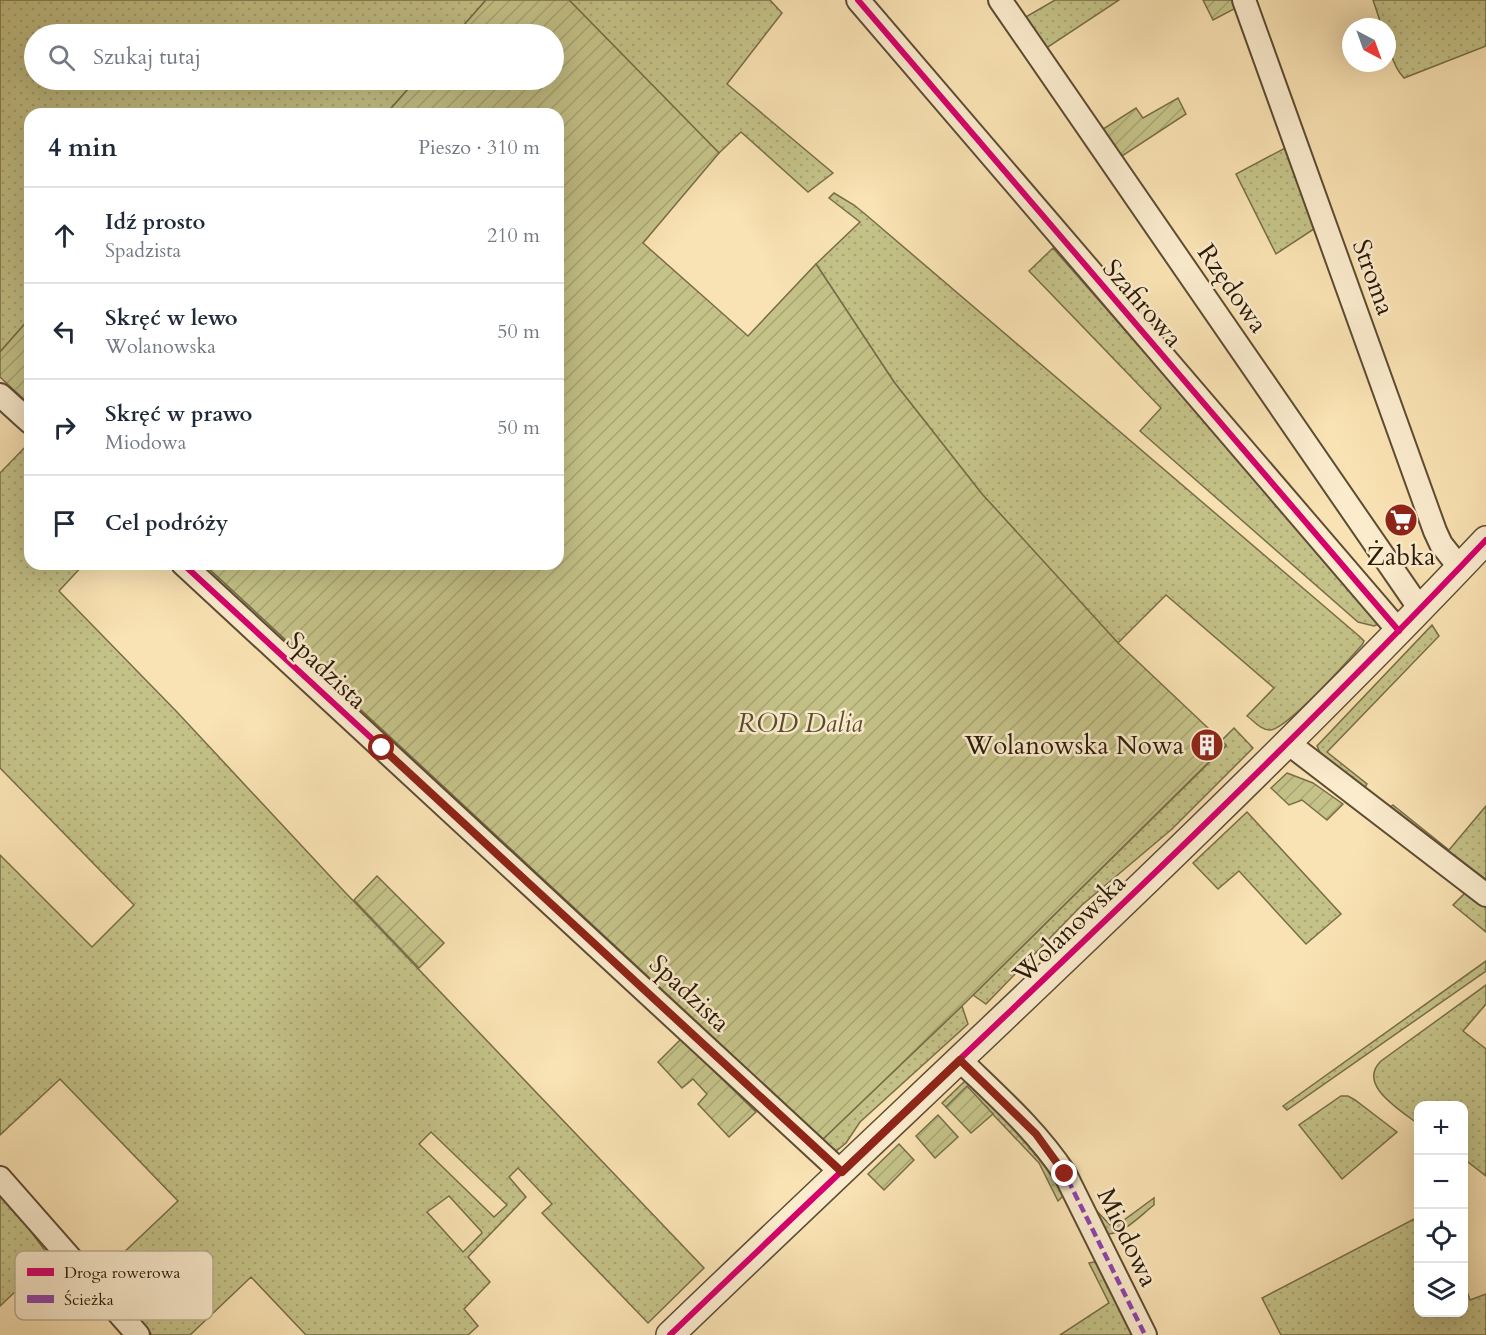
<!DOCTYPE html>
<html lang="pl">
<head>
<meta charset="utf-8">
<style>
	body { margin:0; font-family:Cardo,serif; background:#f6f6f7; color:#1f2937 }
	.controls { position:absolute; right:18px; bottom:18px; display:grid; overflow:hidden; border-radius:12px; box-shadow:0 6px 24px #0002 }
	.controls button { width:54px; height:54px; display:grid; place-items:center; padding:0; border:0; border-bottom:2px solid #e0e1e3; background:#fff; color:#1f2937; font:30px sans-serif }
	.compass { position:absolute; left:1342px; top:18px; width:54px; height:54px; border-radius:50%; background:#fff; box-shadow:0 6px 24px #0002; rotate:139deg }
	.stop { position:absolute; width:18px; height:18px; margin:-14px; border:4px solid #8f2418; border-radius:50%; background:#fff }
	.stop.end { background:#8f2418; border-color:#fff; box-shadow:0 2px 6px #0008 }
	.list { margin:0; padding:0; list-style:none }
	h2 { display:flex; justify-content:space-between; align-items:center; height:78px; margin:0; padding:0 24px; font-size:26px }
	h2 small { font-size:20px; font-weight:400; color:#747a83 }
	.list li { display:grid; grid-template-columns:39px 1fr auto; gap:18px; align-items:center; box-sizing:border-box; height:96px; padding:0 24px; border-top:2px solid #e0e1e3 }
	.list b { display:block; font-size:22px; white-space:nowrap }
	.list p { margin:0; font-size:20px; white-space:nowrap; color:#747a83 }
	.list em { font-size:20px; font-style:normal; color:#747a83 }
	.icon { flex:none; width:33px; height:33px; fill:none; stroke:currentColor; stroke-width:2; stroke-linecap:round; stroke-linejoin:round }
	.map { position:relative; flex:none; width:1486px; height:1335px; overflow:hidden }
	.search { position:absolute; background:#fff; box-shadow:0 6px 24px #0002; left:24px; top:24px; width:540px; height:66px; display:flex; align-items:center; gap:15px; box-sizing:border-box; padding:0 21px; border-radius:33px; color:#747a83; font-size:22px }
	.panel { position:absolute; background:#fff; box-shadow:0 6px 24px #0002; left:24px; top:108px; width:540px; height:462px; border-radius:18px }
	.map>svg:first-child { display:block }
	.grass { fill:url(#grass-dots); stroke:#786e48; stroke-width:1.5; fill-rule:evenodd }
	.garden { fill:url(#garden-furrows); stroke:#786e48; stroke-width:1.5 }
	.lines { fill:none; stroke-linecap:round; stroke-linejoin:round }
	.minor-casing { stroke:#5e4c33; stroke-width:26 }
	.tertiary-casing { stroke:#5e4c33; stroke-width:30 }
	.minor { stroke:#fbecce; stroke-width:22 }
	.tertiary { stroke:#fbecce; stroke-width:27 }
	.quiet { stroke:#8e44ad; stroke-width:4.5; stroke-dasharray:9 4.5; stroke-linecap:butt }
	.cycleway-casing { stroke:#fbecce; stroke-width:10 }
	.cycleway { stroke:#d6006c; stroke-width:6 }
	.route { stroke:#8f2418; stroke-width:8 }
	.labels { text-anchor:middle; stroke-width:5; stroke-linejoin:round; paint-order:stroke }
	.street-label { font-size:26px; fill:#2b1a08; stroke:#fbecce }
	.poi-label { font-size:26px; fill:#2b1a08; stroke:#fbecce }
	.park-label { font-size:26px; font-style:italic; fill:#594c2e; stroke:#fbecce }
	.key { fill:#fbecce; stroke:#bdad93; stroke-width:1.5 }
	.key-label { font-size:16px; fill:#2b1a08 }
</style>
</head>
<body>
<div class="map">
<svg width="1486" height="1335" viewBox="0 0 1486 1335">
	<defs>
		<pattern id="grass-dots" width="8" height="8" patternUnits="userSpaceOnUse" patternTransform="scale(1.5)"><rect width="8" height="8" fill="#c4c288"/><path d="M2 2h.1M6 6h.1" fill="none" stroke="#a9a674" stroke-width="1.8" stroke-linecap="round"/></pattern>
		<pattern id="garden-furrows" width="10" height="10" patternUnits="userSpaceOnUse" patternTransform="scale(1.5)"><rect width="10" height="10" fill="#c4c288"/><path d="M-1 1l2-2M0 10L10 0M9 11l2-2" fill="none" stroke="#a9a674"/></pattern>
	</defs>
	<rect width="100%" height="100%" fill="#f9e2b3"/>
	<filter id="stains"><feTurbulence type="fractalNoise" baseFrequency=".00333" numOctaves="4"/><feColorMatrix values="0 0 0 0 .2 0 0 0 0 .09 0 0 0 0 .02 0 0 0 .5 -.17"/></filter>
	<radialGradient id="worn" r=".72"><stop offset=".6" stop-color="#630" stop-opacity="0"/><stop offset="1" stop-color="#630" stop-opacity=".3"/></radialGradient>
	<g class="grass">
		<polygon points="0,0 486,0 456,34 34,34 34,80 416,80 386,114 206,114 199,109 195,114 30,114 30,318 0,352"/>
		<polygon points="569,0 770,0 782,13 727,84 833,173 808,192 741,132 719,153"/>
		<polygon points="1055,0 1119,0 1045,49 1024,18"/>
		<path d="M1373 0H1486V46L1404 78C1392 65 1387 44 1387 27H1382Z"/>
		<polygon points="1287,147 1317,227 1276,254 1236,174"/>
		<path d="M834 193 854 205 865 214 1359 636 1364 641 1362 645C1348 660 1288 729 1270 730 1261 730 1254 721 1247 716L1274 688 1166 595 1118 643 982 494 894 382 816 264 860 222 829 198Z"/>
		<polygon points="1053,248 1381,623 1374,626 1358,622 1140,431 1161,408 1029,271"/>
		<path d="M29 443 30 564H84L59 591 177 712 341 888 704 1268 648 1323 542 1213 552 1204 518 1168 509 1177 526 1197 468 1257 490 1282 464 1309 478 1326 468 1335H306L251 1277 190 1335H152L100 1275 178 1201 60 1079 0 1135V855L92 947 134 905 0 768V473ZM431 1132 507 1205 494 1217 419 1144ZM449 1196 481 1231 482 1233 463 1252 427 1212Z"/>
		<polygon points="196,564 204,564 823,1139 962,1006 968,1024 860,1122 846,1143 835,1152"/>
		<polygon points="1432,625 1439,636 1327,752 1367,784 1364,789 1321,755 1317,746"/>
		<polygon points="1234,728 1253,748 1172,829 1082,905 986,1004 973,995 1226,746 1221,741"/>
		<polygon points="1393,805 1449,850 1486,806 1486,882 1389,808"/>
		<polygon points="1247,812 1341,914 1306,944 1239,871 1218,889 1193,863"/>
		<polygon points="1467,891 1486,906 1486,932 1453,905"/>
		<polygon points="1486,961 1486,971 1287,1110 1283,1106"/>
		<path d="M1486 985V1004L1463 1031 1486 1049V1176L1464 1159V1106H1418V1124C1402 1111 1356 1085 1381 1061Z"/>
		<polygon points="966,1080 1045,1159 1065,1194 1058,1201 1039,1163 967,1087 946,1107 942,1103"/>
		<polygon points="1341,1096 1348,1096 1355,1100 1397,1132 1342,1179 1299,1125"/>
		<path d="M0 1192C19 1213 33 1236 51 1258L0 1306Z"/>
		<path d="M1154 1198V1205C1142 1214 1123 1235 1107 1234L1091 1205 1113 1228Z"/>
		<polygon points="1418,1217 1418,1312 1464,1312 1464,1283 1470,1300 1486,1294 1486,1335 1281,1335 1262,1298"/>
		<polygon points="1098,1261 1135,1335 1060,1335 1109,1303 1089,1263"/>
	</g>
	<g class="garden">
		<polygon points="486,0 569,0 719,153 643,243 748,336 816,264 894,382 982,494 1118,643 1226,745 962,1006 823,1139 204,564 558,564 558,114 386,114 416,80 554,80 554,34 456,34"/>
		<polygon points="1203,0 1233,0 1236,8 1213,20"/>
		<polygon points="1178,98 1186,114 1119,158 1100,131 1136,108 1143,118"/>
		<polygon points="30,318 30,405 0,377 0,352"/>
		<polygon points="1287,773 1313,783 1343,804 1327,820 1302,800 1289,805 1271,788"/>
		<polygon points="377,876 444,943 419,968 354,900"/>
		<polygon points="681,1039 756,1112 729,1137 698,1104 707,1094 693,1079 682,1088 658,1062"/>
		<polygon points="967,1086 993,1114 971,1133 946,1107"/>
		<polygon points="938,1115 958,1137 935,1158 916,1136"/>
		<polygon points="899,1144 914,1160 884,1190 868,1174"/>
	</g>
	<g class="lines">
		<g class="minor-casing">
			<g id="minor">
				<polyline points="858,0 1399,631"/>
				<polyline points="1000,0 1420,609"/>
				<polyline points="1244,0 1435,531 1441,544 1460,568"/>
				<polyline points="0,395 30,422"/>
				<polyline points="183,564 841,1172"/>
				<polyline points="1288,743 1486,895"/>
				<path d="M960 1060C997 1096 1036 1130 1065 1174L1145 1335"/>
				<polyline points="0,1178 138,1335"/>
			</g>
		</g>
		<g class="tertiary-casing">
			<path id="tertiary" d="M670 1335C943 1072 1225 816 1486 540"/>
		</g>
		<use href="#minor" class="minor"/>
		<use href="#tertiary" class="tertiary"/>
		<path class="quiet" d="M960 1060C997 1096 1036 1130 1065 1174L1145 1335"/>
		<g class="cycleway-casing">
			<g id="cycleway">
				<polyline points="858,0 1399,631"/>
				<polyline points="183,564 841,1172"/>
				<path d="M670 1335C943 1072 1225 816 1486 540"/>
			</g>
		</g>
		<use href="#cycleway" class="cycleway"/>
	</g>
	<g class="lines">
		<polyline class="route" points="382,748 842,1172 960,1060 1036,1134 1065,1174"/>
	</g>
	<defs>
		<g id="supermarket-disc" transform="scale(1.725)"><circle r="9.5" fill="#8f2418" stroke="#fbecce"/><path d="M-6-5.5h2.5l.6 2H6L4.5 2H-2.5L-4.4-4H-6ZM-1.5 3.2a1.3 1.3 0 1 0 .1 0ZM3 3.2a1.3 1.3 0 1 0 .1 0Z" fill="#fff"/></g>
		<g id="building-disc" transform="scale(1.725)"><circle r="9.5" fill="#8f2418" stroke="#fbecce"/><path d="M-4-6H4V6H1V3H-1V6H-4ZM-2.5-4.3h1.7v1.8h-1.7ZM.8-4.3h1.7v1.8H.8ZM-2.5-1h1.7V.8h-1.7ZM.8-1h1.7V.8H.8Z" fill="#fff"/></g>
	</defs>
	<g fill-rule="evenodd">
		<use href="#supermarket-disc" x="1401" y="520"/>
		<use href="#building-disc" x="1207" y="745"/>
	</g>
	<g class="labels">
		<g class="street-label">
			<text transform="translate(1374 277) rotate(70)" y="9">Stroma</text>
			<text transform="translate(1233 288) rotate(55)" y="9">Rzędowa</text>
			<text transform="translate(1143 303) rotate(49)" y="9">Szafirowa</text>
			<text transform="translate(327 670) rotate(43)" y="9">Spadzista</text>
			<text transform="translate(1069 928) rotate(-44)" y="9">Wolanowska</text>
			<text transform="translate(690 993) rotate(43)" y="9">Spadzista</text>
			<text transform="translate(1128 1237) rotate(64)" y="9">Miodowa</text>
		</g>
		<g class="poi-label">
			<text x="1401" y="565">Żabka</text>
			<text x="1184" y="754" text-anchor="end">Wolanowska Nowa</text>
		</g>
		<g class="park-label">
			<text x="800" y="732">ROD Dalia</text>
		</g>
	</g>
	<rect x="15" y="1251" width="198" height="69" rx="9" class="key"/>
	<rect x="27" y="1268" width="27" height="8" fill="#d6006c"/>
	<rect x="27" y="1295" width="27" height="8" fill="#8e44ad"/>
	<g class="key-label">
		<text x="64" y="1278">Droga rowerowa</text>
		<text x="64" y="1305">Ścieżka</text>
	</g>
	<rect width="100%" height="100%" filter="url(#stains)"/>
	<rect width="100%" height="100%" fill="url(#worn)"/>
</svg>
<div class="controls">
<button>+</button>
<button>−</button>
<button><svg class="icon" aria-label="locate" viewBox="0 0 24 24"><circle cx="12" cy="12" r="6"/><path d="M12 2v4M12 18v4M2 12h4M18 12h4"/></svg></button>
<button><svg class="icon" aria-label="layers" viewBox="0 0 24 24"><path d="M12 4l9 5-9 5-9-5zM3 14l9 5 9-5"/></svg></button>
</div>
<svg class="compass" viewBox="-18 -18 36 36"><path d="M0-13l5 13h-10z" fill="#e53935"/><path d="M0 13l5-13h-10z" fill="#747a83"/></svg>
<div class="stop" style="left:382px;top:748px"></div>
<div class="stop end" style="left:1065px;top:1174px"></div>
<div class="search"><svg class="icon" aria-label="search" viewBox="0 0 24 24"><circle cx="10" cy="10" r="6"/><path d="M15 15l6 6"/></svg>Szukaj tutaj</div>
<section class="panel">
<h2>4 min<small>Pieszo · 310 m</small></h2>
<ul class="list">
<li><svg class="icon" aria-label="ahead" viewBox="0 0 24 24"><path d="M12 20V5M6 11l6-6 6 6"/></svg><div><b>Idź prosto</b><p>Spadzista</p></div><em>210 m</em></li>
<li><svg class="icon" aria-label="left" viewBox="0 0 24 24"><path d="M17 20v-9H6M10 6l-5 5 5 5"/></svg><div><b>Skręć w lewo</b><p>Wolanowska</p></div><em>50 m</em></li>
<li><svg class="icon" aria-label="right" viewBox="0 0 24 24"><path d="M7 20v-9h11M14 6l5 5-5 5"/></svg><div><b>Skręć w prawo</b><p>Miodowa</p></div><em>50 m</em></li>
<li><svg class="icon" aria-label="arrive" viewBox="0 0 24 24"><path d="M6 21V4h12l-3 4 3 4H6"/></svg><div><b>Cel podróży</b></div></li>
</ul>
</section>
</div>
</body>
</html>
